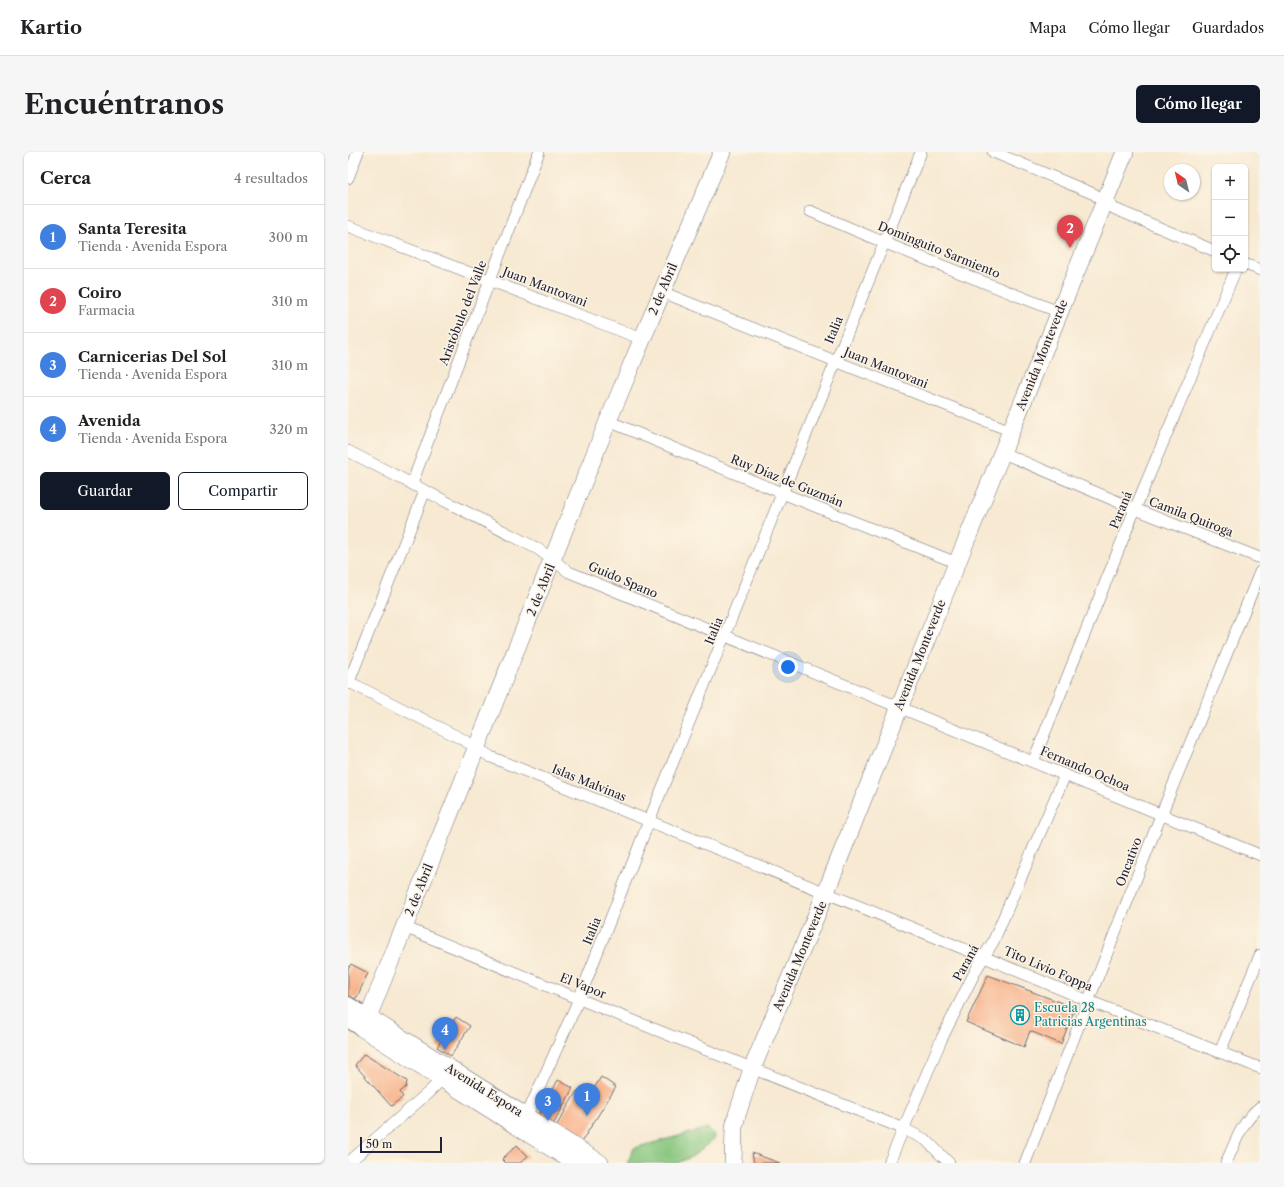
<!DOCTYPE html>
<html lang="es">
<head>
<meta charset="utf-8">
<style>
	body { margin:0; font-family:"Libre Caslon Text",serif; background:#f6f6f6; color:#202124 }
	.controls { position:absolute; right:12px; top:12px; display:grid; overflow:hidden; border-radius:6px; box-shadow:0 1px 3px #0004 }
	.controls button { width:36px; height:36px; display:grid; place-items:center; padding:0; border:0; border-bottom:1px solid #e0e0e0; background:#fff; color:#202124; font:20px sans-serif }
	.compass { position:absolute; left:816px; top:12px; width:36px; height:36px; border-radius:50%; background:#fff; box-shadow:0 1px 3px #0004; rotate:325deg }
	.scale { position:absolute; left:12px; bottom:10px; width:82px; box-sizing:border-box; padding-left:4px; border:2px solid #22223b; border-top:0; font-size:11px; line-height:14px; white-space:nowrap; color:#22223b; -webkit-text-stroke:3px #fcf5e5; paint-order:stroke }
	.you { position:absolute; left:440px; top:515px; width:14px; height:14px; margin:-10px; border:3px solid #fff; border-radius:50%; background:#1a73e8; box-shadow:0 0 0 6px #1a73e833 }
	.badge { display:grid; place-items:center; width:26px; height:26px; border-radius:50%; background:#111827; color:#fff; font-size:13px; font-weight:700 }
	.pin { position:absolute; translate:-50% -33px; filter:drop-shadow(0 1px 2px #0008) }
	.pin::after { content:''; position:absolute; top:21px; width:14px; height:12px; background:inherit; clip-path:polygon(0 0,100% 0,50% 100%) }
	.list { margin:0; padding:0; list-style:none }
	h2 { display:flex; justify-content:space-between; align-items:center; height:52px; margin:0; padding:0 16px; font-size:17px }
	h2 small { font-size:13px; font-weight:400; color:#757577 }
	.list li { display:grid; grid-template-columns:26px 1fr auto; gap:12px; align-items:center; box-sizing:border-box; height:64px; padding:0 16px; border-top:1px solid #e0e0e0 }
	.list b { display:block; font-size:15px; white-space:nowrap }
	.list p { margin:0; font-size:13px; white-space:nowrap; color:#757577 }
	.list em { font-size:13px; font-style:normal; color:#757577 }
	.actions { display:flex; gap:8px; padding:12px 16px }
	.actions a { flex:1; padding:9px 0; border:1px solid #111827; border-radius:6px; text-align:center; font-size:14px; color:#111827 }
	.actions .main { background:#111827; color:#fff }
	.icon { flex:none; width:22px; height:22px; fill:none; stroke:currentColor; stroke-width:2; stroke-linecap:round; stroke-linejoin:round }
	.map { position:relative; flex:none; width:912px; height:1011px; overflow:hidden; border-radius:6px }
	header { display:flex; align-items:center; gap:24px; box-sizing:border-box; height:56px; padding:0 20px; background:#fff; border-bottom:1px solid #e0e0e0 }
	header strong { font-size:19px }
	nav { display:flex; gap:22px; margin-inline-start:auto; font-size:14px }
	.intro { display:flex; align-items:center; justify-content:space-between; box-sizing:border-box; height:96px; padding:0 24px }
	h1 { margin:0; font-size:28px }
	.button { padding:10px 18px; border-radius:6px; background:#111827; color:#fff; font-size:14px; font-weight:700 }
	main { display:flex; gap:24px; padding:0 24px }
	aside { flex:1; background:#fff; border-radius:6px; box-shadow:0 1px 3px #0004 }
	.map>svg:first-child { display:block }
	.green { fill:#84c57d; stroke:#53745c }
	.building { fill:#f7aa80 }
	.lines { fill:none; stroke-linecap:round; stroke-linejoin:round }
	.minor-casing { stroke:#6d6870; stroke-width:12 }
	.secondary-casing { stroke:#6d6870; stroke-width:18 }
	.primary-casing { stroke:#6d6870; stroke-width:18 }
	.minor { stroke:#fff; stroke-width:11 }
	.secondary { stroke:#fff; stroke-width:16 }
	.primary { stroke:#fff; stroke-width:17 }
	.labels { text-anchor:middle; stroke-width:3; stroke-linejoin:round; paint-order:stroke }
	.street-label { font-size:12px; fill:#22223b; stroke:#fcf5e5 }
	.culture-label { font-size:12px; fill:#0d838f; stroke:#fcf5e5; text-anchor:start }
</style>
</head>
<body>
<header>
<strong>Kartio</strong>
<nav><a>Mapa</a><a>Cómo llegar</a><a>Guardados</a></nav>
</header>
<div class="intro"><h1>Encuéntranos</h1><a class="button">Cómo llegar</a></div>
<main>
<aside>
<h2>Cerca<small>4 resultados</small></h2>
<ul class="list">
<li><span class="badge" style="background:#3f7fe0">1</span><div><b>Santa Teresita</b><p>Tienda · Avenida Espora</p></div><em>300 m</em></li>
<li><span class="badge" style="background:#e0444e">2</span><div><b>Coiro</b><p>Farmacia</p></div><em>310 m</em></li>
<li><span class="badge" style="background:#3f7fe0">3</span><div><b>Carnicerias Del Sol</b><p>Tienda · Avenida Espora</p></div><em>310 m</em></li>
<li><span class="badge" style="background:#3f7fe0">4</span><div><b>Avenida</b><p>Tienda · Avenida Espora</p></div><em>320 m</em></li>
</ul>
<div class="actions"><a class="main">Guardar</a><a>Compartir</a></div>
</aside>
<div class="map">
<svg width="912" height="1011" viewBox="0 0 912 1011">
	<rect width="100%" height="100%" fill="#fcf5e5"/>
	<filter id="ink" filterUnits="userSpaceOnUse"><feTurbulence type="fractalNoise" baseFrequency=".025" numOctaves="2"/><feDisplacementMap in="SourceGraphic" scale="8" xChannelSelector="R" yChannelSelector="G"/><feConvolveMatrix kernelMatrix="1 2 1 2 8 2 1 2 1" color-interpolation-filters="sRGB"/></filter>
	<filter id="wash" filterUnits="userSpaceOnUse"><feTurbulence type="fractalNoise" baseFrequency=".012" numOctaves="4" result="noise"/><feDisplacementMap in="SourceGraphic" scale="16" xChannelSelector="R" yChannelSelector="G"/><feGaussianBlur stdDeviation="0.9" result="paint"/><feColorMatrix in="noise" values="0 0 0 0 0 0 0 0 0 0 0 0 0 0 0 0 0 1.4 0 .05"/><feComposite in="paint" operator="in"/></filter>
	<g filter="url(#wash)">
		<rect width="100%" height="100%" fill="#f7e9d2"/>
		<polygon class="green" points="360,976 368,985 345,1004 330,1011 279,1011 286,996"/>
		<g id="blocks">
			<g class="building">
				<polygon points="3,812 20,821 9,845 3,848 0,847 0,818"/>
				<polygon points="640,823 727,856 713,892 682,879 676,895 618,870"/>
				<polygon points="108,865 122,874 103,904 89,895"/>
				<polygon points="16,902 59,929 58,935 52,940 55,945 43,954 7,913"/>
				<polygon points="253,925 268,935 232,992 207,976 229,939 240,946"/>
				<polygon points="210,928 225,936 205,973 193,966 191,963"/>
				<polygon points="169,993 180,1004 172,1011 158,1011 154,1007"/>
				<polygon points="404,1001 432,1011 406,1011"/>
			</g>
		</g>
	</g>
	<g filter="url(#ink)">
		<use href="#blocks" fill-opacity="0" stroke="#6d6870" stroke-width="1"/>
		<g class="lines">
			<g class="minor-casing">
				<g id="minor">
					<polyline points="645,0 746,42 767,57 867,99"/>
					<polyline points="0,26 10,0"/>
					<polyline points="462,59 537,91 711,160"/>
					<polyline points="0,74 294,187"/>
					<polyline points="897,112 912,118"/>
					<polyline points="314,140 663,279"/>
					<polyline points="260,269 434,341 609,411"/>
					<polyline points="0,299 190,397 221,420 912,703"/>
					<polyline points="655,301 787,357 912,406"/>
					<polyline points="64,331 191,0"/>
					<polyline points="1,530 114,587 143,605 636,805 741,849 912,916"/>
					<polyline points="0,532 77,339"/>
					<polyline points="685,610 787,357 888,117"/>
					<polyline points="56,775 231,847 556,977 578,988 601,1011"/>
					<polyline points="872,900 912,803"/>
					<polyline points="178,965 231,847 301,669 573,0"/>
					<polyline points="0,1011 81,940 94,927"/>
					<polyline points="541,1011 593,888 629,816 645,790 717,623"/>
					<polyline points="677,1011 813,663 912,420"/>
					<path d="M878 1011C887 991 894 969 912 955"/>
				</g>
			</g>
			<g class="secondary-casing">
				<g id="secondary">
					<polyline points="0,853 20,865"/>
					<polyline points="0,867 14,876"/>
				</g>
			</g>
			<g class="primary-casing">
				<g id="primary">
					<polyline points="20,865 252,1011"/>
					<polyline points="227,1011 14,876 20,865 260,269 314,140 374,0"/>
					<polyline points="385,1011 386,975 389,963 404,917 478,740 609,411 777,0"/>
				</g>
			</g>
			<use href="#minor" class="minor"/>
			<use href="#secondary" class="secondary"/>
			<use href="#primary" class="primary"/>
		</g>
	</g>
	<defs>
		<g id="building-ring" transform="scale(1)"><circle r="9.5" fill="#fcf5e5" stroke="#0f9aa8" stroke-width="1.5"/><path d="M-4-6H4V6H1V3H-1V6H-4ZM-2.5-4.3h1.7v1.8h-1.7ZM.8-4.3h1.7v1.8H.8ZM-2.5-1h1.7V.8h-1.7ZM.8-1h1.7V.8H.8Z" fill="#0f9aa8"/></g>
	</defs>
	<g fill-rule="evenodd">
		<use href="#building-ring" x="672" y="863"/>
	</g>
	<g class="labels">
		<g class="street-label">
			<text transform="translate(591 98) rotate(22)" y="4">Dominguito Sarmiento</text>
			<text transform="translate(197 135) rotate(21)" y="4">Juan Mantovani</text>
			<text transform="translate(315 137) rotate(-67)" y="4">2 de Abril</text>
			<text transform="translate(115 161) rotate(-69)" y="4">Aristóbulo del Valle</text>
			<text transform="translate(486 178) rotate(-67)" y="4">Italia</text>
			<text transform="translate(694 203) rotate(-68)" y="4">Avenida Monteverde</text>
			<text transform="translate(538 216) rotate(22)" y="4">Juan Mantovani</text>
			<text transform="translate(439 329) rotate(22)" y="4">Ruy Díaz de Guzmán</text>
			<text transform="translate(773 358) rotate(-68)" y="4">Paraná</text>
			<text transform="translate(843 365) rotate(21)" y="4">Camila Quiroga</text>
			<text transform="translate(275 428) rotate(23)" y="4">Guido Spano</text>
			<text transform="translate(193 438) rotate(-68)" y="4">2 de Abril</text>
			<text transform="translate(366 479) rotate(-68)" y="4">Italia</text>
			<text transform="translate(572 503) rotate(-68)" y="4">Avenida Monteverde</text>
			<text transform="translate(737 617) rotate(23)" y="4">Fernando Ochoa</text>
			<text transform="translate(241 631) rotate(22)" y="4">Islas Malvinas</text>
			<text transform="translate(781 710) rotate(-69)" y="4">Oncativo</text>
			<text transform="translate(71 738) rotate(-68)" y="4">2 de Abril</text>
			<text transform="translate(244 779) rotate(-68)" y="4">Italia</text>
			<text transform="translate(452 804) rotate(-67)" y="4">Avenida Monteverde</text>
			<text transform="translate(618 811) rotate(-61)" y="4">Paraná</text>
			<text transform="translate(700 817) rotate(23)" y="4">Tito Livio Foppa</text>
			<text transform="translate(235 834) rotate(22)" y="4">El Vapor</text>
			<text transform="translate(136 938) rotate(32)" y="4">Avenida Espora</text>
		</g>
		<g class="culture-label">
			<text x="686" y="860">Escuela 28<tspan x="686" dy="14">Patricias Argentinas</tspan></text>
		</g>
	</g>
</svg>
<div class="controls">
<button>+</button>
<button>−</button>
<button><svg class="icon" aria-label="locate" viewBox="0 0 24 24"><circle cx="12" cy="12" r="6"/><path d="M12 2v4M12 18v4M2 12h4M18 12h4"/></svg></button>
</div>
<svg class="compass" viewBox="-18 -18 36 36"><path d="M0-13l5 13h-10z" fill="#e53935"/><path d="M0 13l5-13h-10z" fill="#757577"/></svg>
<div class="scale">50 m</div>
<div class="you"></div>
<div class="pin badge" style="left:239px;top:964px;background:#3f7fe0">1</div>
<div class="pin badge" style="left:722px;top:96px;background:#e0444e">2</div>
<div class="pin badge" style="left:200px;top:969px;background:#3f7fe0">3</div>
<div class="pin badge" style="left:97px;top:898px;background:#3f7fe0">4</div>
</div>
</main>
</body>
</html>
